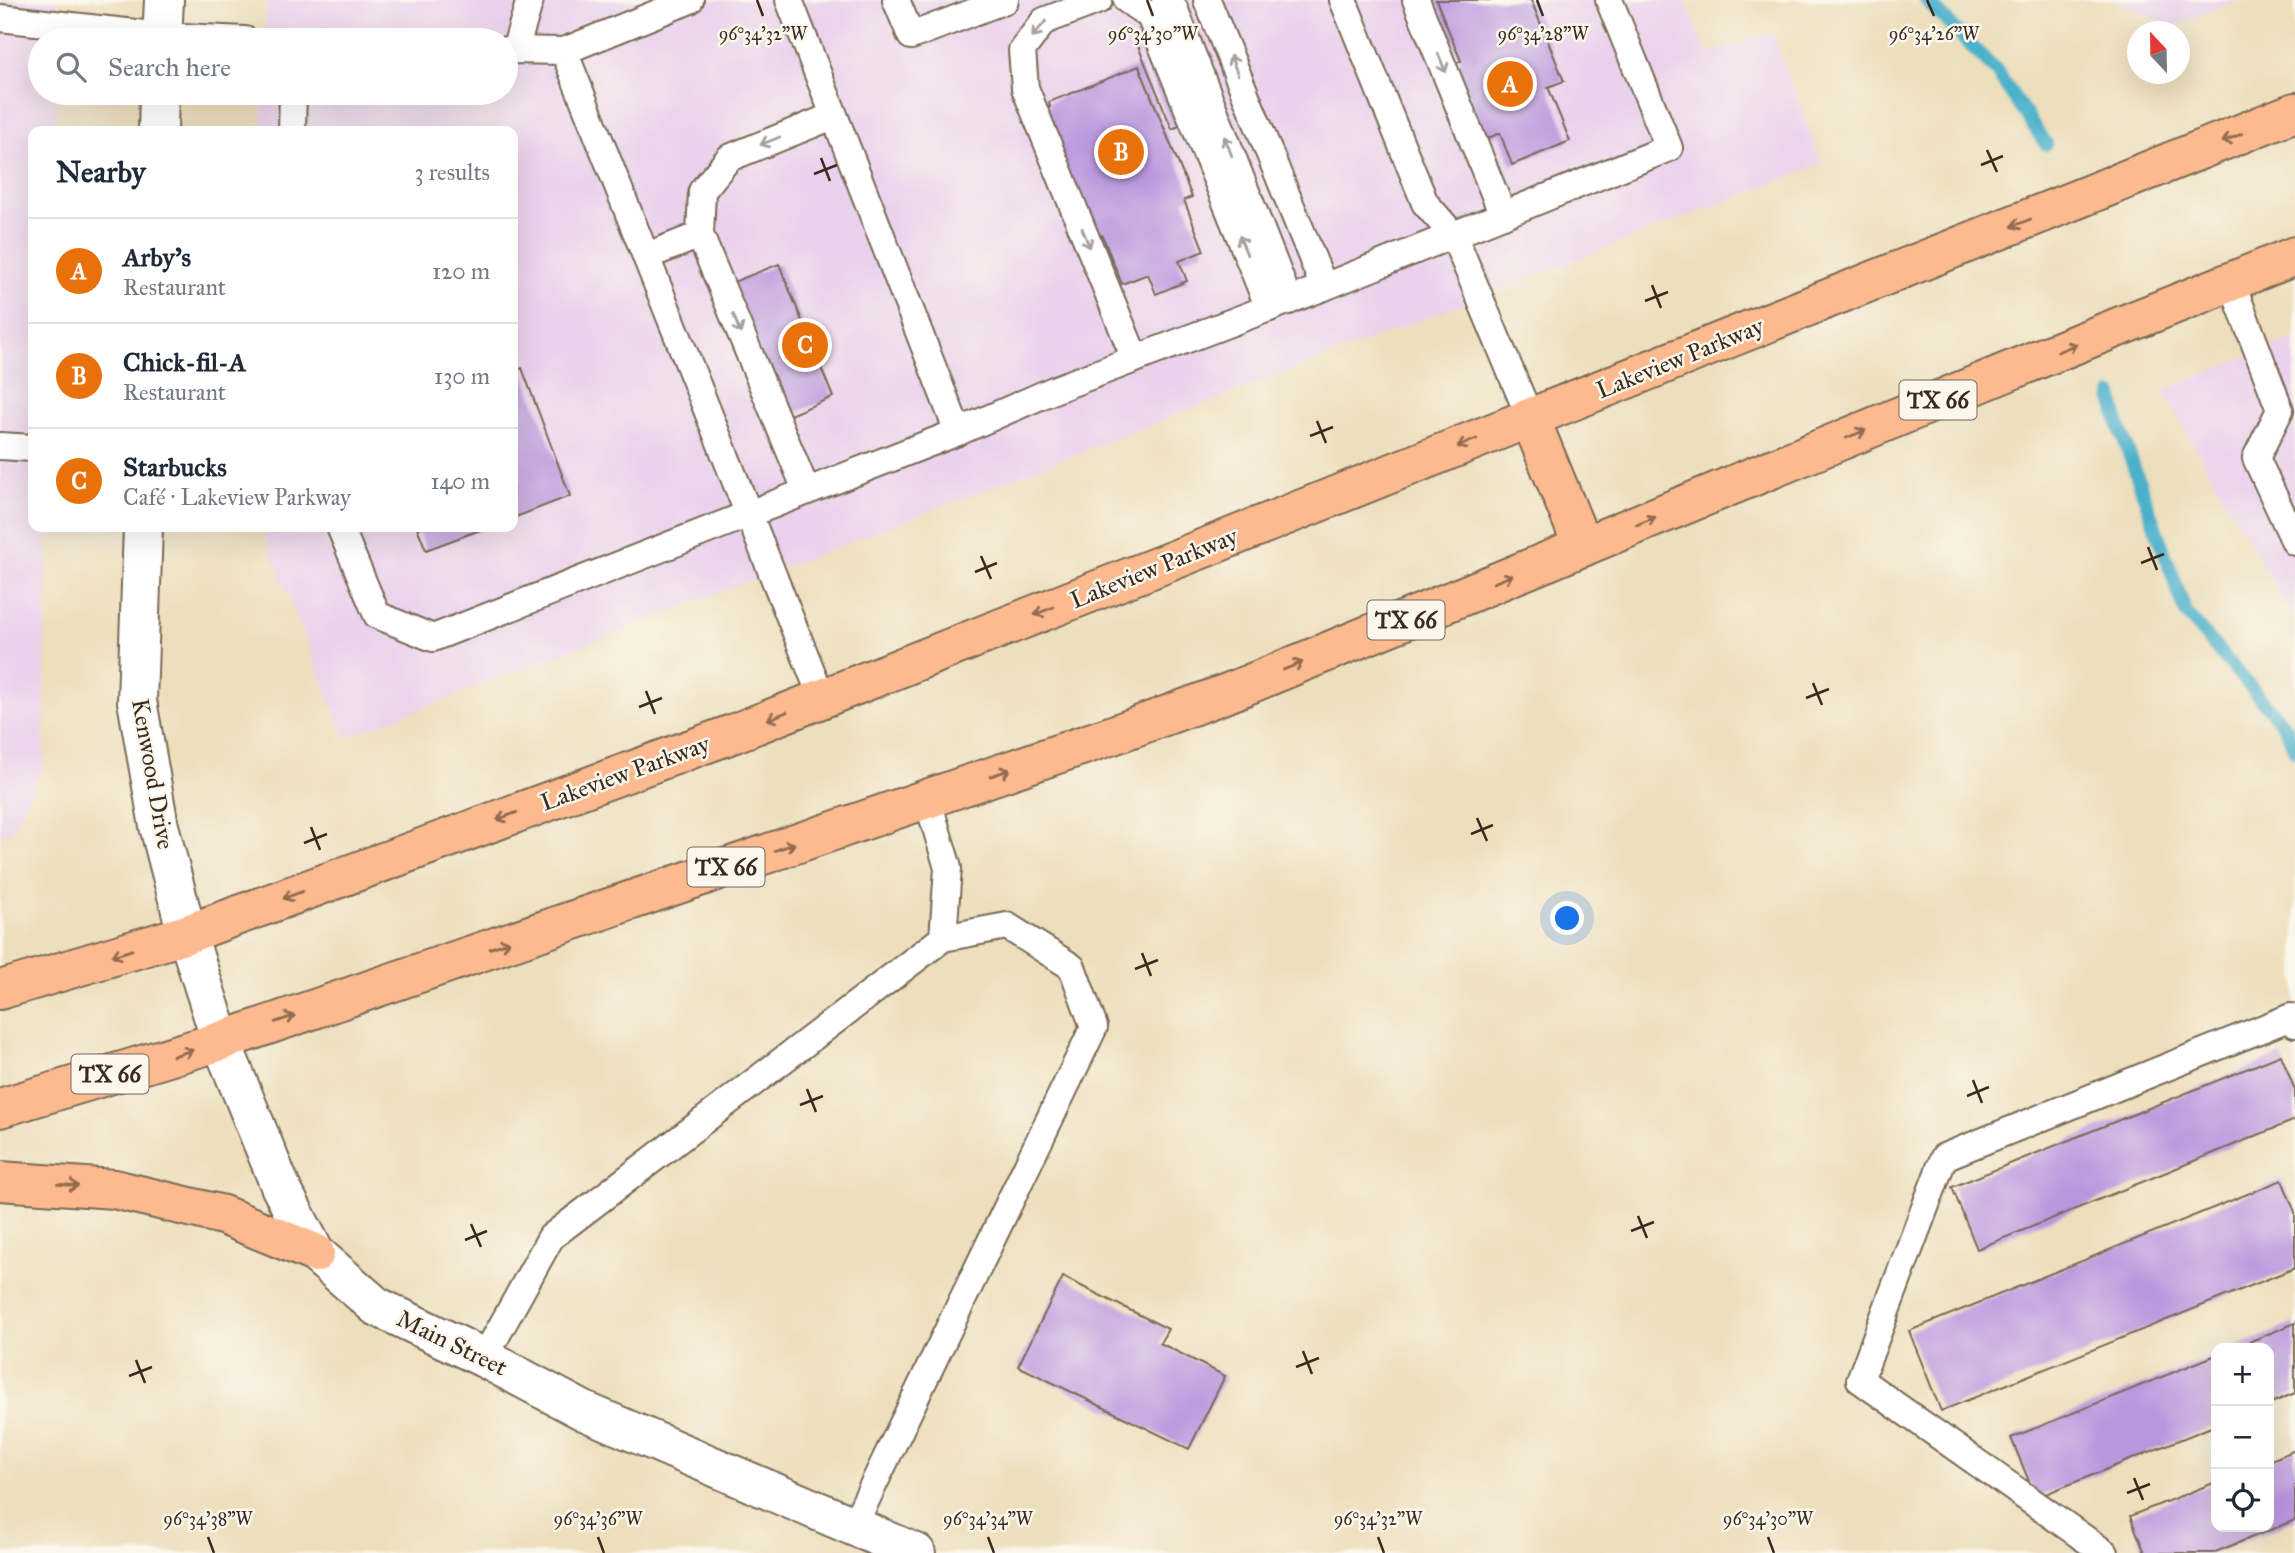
<!DOCTYPE html>
<html lang="en">
<head>
<meta charset="utf-8">
<style>
	body { margin:0; font-family:"IM FELL Great Primer",serif; background:#f6f6f7; color:#1f2937 }
	.controls { position:absolute; right:21px; bottom:21px; display:grid; overflow:hidden; border-radius:14px; box-shadow:0 7px 28px #0002 }
	.controls button { width:63px; height:63px; display:grid; place-items:center; padding:0; border:0; border-bottom:2px solid #e0e1e3; background:#fff; color:#1f2937; font:35px sans-serif }
	.compass { position:absolute; left:2127px; top:21px; width:63px; height:63px; border-radius:50%; background:#fff; box-shadow:0 7px 28px #0002; rotate:338deg }
	.you { position:absolute; left:1568px; top:919px; width:24px; height:24px; margin:-18px; border:5px solid #fff; border-radius:50%; background:#1a73e8; box-shadow:0 0 0 10px #1a73e833 }
	.badge { display:grid; place-items:center; width:46px; height:46px; border-radius:50%; background:#1f6fb2; color:#fff; font-size:23px; font-weight:700 }
	.pin { position:absolute; translate:-50% -50%; border:4px solid #fff; box-shadow:0 2px 7px #0006 }
	.list { margin:0; padding:0; list-style:none }
	h2 { display:flex; justify-content:space-between; align-items:center; height:91px; margin:0; padding:0 28px; font-size:30px }
	h2 small { font-size:23px; font-weight:400; color:#747a83 }
	.list li { display:grid; grid-template-columns:46px 1fr auto; gap:21px; align-items:center; box-sizing:border-box; height:105px; padding:0 28px; border-top:2px solid #e0e1e3 }
	.list b { display:block; font-size:26px; white-space:nowrap }
	.list p { margin:0; font-size:23px; white-space:nowrap; color:#747a83 }
	.list em { font-size:23px; font-style:normal; color:#747a83 }
	.icon { flex:none; width:38px; height:38px; fill:none; stroke:currentColor; stroke-width:2; stroke-linecap:round; stroke-linejoin:round }
	.map { position:relative; flex:none; width:2295px; height:1553px; overflow:hidden }
	.search { position:absolute; background:#fff; box-shadow:0 7px 28px #0002; left:28px; top:28px; width:490px; height:77px; display:flex; align-items:center; gap:18px; box-sizing:border-box; padding:0 24px; border-radius:38px; color:#747a83; font-size:26px }
	.panel { position:absolute; background:#fff; box-shadow:0 7px 28px #0002; left:28px; top:126px; width:490px; height:406px; border-radius:14px }
	.map>svg:first-child { display:block }
	.built { fill:#ead1ec }
	.lines { fill:none; stroke-linecap:round; stroke-linejoin:round }
	.stream { stroke:#4cb1cb; stroke-width:14 }
	.building { fill:#ba96de }
	.service-casing { stroke:#796955; stroke-width:30 }
	.tertiary-casing { stroke:#796955; stroke-width:42 }
	.primary-casing { stroke:#796955; stroke-width:42 }
	.service { stroke:#fff; stroke-width:26 }
	.tertiary { stroke:#fff; stroke-width:38 }
	.primary { stroke:#fcba8e; stroke-width:38 }
	.oneway { stroke:#a79f9a }
	.oneway2 { stroke:#926b50 }
	.ticks { fill:none; stroke:#3b2a1e; stroke-width:2.5 }
	.labels { text-anchor:middle; stroke-width:5; stroke-linejoin:round; paint-order:stroke }
	.shield { fill:#fbf7ec; stroke:#75685c; stroke-width:2 }
	.shield-label { font-size:23px; font-weight:bold; fill:#3b2a1e }
	.street-label { font-size:24px; fill:#3b2a1e; stroke:#fbf7ec }
	.ticks-label { font-size:18px; text-anchor:middle; fill:#3b2a1e; stroke:#fbf7ec; stroke-width:5; stroke-linejoin:round; paint-order:stroke }
</style>
</head>
<body>
<div class="map">
<svg width="2295" height="1553" viewBox="0 0 2295 1553">
	<rect width="100%" height="100%" fill="#fbf7ec"/>
	<filter id="ink" filterUnits="userSpaceOnUse"><feTurbulence type="fractalNoise" baseFrequency=".0143" numOctaves="2"/><feDisplacementMap in="SourceGraphic" scale="14" xChannelSelector="R" yChannelSelector="G"/><feConvolveMatrix kernelMatrix="1 2 1 2 8 2 1 2 1" color-interpolation-filters="sRGB"/></filter>
	<filter id="wash" filterUnits="userSpaceOnUse"><feTurbulence type="fractalNoise" baseFrequency=".00686" numOctaves="4" result="noise"/><feDisplacementMap in="SourceGraphic" scale="28" xChannelSelector="R" yChannelSelector="G"/><feGaussianBlur stdDeviation="1.57" result="paint"/><feColorMatrix in="noise" values="0 0 0 0 0 0 0 0 0 0 0 0 0 0 0 0 0 1.4 0 .05"/><feComposite in="paint" operator="in"/></filter>
	<g filter="url(#wash)">
		<rect width="100%" height="100%" fill="#eddebc"/>
		<g class="built">
			<polygon points="0,0 58,0 57,40 40,40 40,93 56,93 55,131 33,131 33,527 47,527 43,767 12,830 0,835"/>
			<polygon points="267,0 1685,0 1707,54 1772,33 1822,164 345,738 261,527 513,527 513,131 261,131 263,93 506,93 506,40 265,40"/>
			<polygon points="2116,0 2238,0 2170,27"/>
			<polygon points="2295,338 2295,621 2163,391"/>
		</g>
		<g class="lines">
			<g class="stream">
				<polyline points="1926,0 1996,71 2046,144"/>
				<polyline points="2112,395 2118,423 2186,613 2286,728 2295,751"/>
			</g>
		</g>
		<g id="blocks">
			<g class="building">
				<polygon points="1436,0 1531,0 1564,81 1548,87 1570,141 1512,165 1500,133 1486,139 1456,63 1461,61"/>
				<polygon points="1183,16 1222,109 1172,129 1134,36"/>
				<polygon points="1139,66 1192,197 1184,200 1204,251 1179,261 1187,281 1156,294 1148,274 1122,284 1102,235 1084,240 1033,113 1050,107 1049,102"/>
				<polygon points="779,264 833,397 785,417 731,283"/>
				<polygon points="522,368 570,496 513,518 513,372"/>
				<polygon points="417,527 488,527 426,550"/>
				<polygon points="2281,1055 2295,1090 2295,1120 1977,1249 1952,1187"/>
				<polygon points="2282,1180 2295,1212 2295,1268 1941,1411 1909,1331"/>
				<polygon points="1063,1277 1168,1329 1160,1343 1225,1376 1189,1449 1018,1366"/>
				<polygon points="2295,1323 2295,1393 2269,1404 2269,1348 2234,1348"/>
				<polygon points="2216,1355 2216,1425 2036,1498 2011,1438"/>
				<polygon points="2295,1450 2295,1520 2213,1553 2145,1553 2130,1516 2216,1482 2216,1527 2269,1527 2269,1461"/>
			</g>
		</g>
	</g>
	<g filter="url(#ink)">
		<use href="#blocks" fill-opacity="0" stroke="#796955" stroke-width="2"/>
		<g class="lines">
			<g class="service-casing">
				<g id="service">
					<polyline points="789,0 958,432"/>
					<polyline points="896,0 911,36 1005,0"/>
					<polyline points="1099,0 1044,21 1022,50 1025,88 1135,359"/>
					<polyline points="1127,0 1150,16 1269,308"/>
					<polyline points="1165,0 1174,8 1289,301"/>
					<polyline points="1207,0 1324,287"/>
					<polyline points="1343,0 1425,203 1454,236 1530,418"/>
					<polyline points="1416,0 1503,215"/>
					<polyline points="0,18 162,36 245,40"/>
					<polyline points="506,50 564,51 822,698"/>
					<polyline points="515,50 530,0"/>
					<polyline points="564,51 690,0"/>
					<polyline points="292,131 293,93"/>
					<polyline points="647,256 700,235"/>
					<polyline points="2231,281 2280,410 2256,458 2295,542"/>
					<polyline points="0,446 33,448"/>
					<polyline points="806,490 700,235 702,191 729,158 833,116"/>
					<polyline points="340,527 377,615 433,638 958,432 1056,389 1324,287 1669,148 1609,0"/>
					<polyline points="927,798 948,868 943,938"/>
					<polyline points="484,1358 551,1237 943,938 1007,926 1072,967 1094,1027 854,1525"/>
					<polyline points="2105,1553 1860,1380 1944,1157 2291,1017 2295,1024"/>
				</g>
			</g>
			<g class="tertiary-casing">
				<g id="tertiary">
					<polyline points="162,40 164,0"/>
					<polyline points="158,131 159,93"/>
					<polyline points="143,527 137,701 159,826 187,934 221,1041 281,1188 315,1253 376,1306 484,1358 584,1411 916,1553"/>
				</g>
			</g>
			<g class="primary-casing">
				<g id="primary">
					<polyline points="1530,418 1583,547"/>
					<polyline points="0,990 187,934 732,734 1222,541 2295,112"/>
					<polyline points="0,1108 221,1041 1113,735 1230,692 2041,358 2295,256"/>
					<polyline points="0,1181 114,1189 223,1215 315,1253"/>
				</g>
			</g>
			<use href="#service" class="service"/>
			<use href="#tertiary" class="tertiary"/>
			<use href="#primary" class="primary"/>
		</g>
		<defs><path id="oneway-shaft" d="M-6 0H5M1.5-3L5.5 0L1.5 3" fill="none" stroke-width="1.6" stroke-linecap="round" stroke-linejoin="round" transform="scale(1.75)"/></defs>
		<g class="oneway">
			<use href="#oneway-shaft" transform="translate(1039 29) rotate(131)"/>
			<use href="#oneway-shaft" transform="translate(1442 63) rotate(68)"/>
			<use href="#oneway-shaft" transform="translate(1234 65) rotate(-112)"/>
			<use href="#oneway-shaft" transform="translate(770 141) rotate(158)"/>
			<use href="#oneway-shaft" transform="translate(1228 146) rotate(-111)"/>
			<use href="#oneway-shaft" transform="translate(1086 238) rotate(68)"/>
			<use href="#oneway-shaft" transform="translate(1243 245) rotate(-112)"/>
			<use href="#oneway-shaft" transform="translate(737 324) rotate(68)"/>
		</g>
		<g class="oneway2">
			<use href="#oneway-shaft" transform="translate(2232 138) rotate(158)"/>
			<use href="#oneway-shaft" transform="translate(2021 223) rotate(158)"/>
			<use href="#oneway-shaft" transform="translate(2067 348) rotate(-22)"/>
			<use href="#oneway-shaft" transform="translate(1856 434) rotate(-22)"/>
			<use href="#oneway-shaft" transform="translate(1467 443) rotate(158)"/>
			<use href="#oneway-shaft" transform="translate(1646 521) rotate(-22)"/>
			<use href="#oneway-shaft" transform="translate(1503 579) rotate(-22)"/>
			<use href="#oneway-shaft" transform="translate(1044 611) rotate(158)"/>
			<use href="#oneway-shaft" transform="translate(1293 666) rotate(-22)"/>
			<use href="#oneway-shaft" transform="translate(777 716) rotate(158)"/>
			<use href="#oneway-shaft" transform="translate(1000 773) rotate(-19)"/>
			<use href="#oneway-shaft" transform="translate(507 816) rotate(160)"/>
			<use href="#oneway-shaft" transform="translate(785 847) rotate(-19)"/>
			<use href="#oneway-shaft" transform="translate(293 895) rotate(160)"/>
			<use href="#oneway-shaft" transform="translate(500 945) rotate(-19)"/>
			<use href="#oneway-shaft" transform="translate(122 953) rotate(163)"/>
			<use href="#oneway-shaft" transform="translate(285 1019) rotate(-19)"/>
			<use href="#oneway-shaft" transform="translate(183 1053) rotate(-17)"/>
			<use href="#oneway-shaft" transform="translate(68 1185) rotate(5)"/>
		</g>
	</g>
	<path class="ticks" d="M757 0 763 16M1147 0 1153 16M1537 0 1543 16M1927 0 1934 16M1987 150 1997 172M821 158 830 181M1981 165 2003 156M814 174 837 165M1652 285 1661 308M1645 301 1668 292M1317 421 1326 443M1310 436 1333 427M2148 547 2157 570M981 556 991 579M2141 563 2164 554M975 572 997 563M1813 683 1822 705M646 691 655 714M1806 698 1829 689M639 707 662 698M1477 818 1487 841M311 827 320 850M1471 834 1493 825M304 843 327 834M1142 953 1151 976M1135 969 1158 960M1973 1080 1982 1103M807 1089 816 1112M1967 1096 1989 1087M800 1105 823 1096M1638 1216 1647 1238M471 1224 481 1247M1631 1231 1654 1222M465 1240 487 1231M1303 1351 1312 1374M136 1360 145 1383M1296 1367 1319 1358M129 1376 152 1367M2134 1478 2143 1500M2127 1493 2150 1484M208 1537 214 1553M598 1537 604 1553M988 1537 994 1553M1378 1537 1384 1553M1768 1537 1774 1553"/>
	<g class="labels">
		<g class="shield">
			<rect x="1899.5" y="380.5" width="77" height="39" rx="5"/>
			<rect x="1367.5" y="600.5" width="77" height="39" rx="5"/>
			<rect x="687.5" y="847.5" width="77" height="39" rx="5"/>
			<rect x="71.5" y="1054.5" width="77" height="39" rx="5"/>
		</g>
		<g class="shield-label">
			<text x="1938" y="408">TX 66</text>
			<text x="1406" y="628">TX 66</text>
			<text x="726" y="875">TX 66</text>
			<text x="110" y="1082">TX 66</text>
		</g>
		<g class="street-label">
			<text transform="translate(1680 358) rotate(-22)" y="8">Lakeview Parkway</text>
			<text transform="translate(1154 568) rotate(-22)" y="8">Lakeview Parkway</text>
			<text transform="translate(625 773) rotate(-20)" y="8">Lakeview Parkway</text>
			<text transform="translate(153 774) rotate(80)" y="8">Kenwood Drive</text>
			<text transform="translate(452 1343) rotate(26)" y="8">Main Street</text>
		</g>
	</g>
	<g class="ticks-label">
		<text x="763" y="40">96°34'32"W</text>
		<text x="1153" y="40">96°34'30"W</text>
		<text x="1543" y="40">96°34'28"W</text>
		<text x="1934" y="40">96°34'26"W</text>
		<text x="208" y="1525">96°34'38"W</text>
		<text x="598" y="1525">96°34'36"W</text>
		<text x="988" y="1525">96°34'34"W</text>
		<text x="1378" y="1525">96°34'32"W</text>
		<text x="1768" y="1525">96°34'30"W</text>
	</g>
</svg>
<div class="controls">
<button>+</button>
<button>−</button>
<button><svg class="icon" aria-label="locate" viewBox="0 0 24 24"><circle cx="12" cy="12" r="6"/><path d="M12 2v4M12 18v4M2 12h4M18 12h4"/></svg></button>
</div>
<svg class="compass" viewBox="-18 -18 36 36"><path d="M0-13l5 13h-10z" fill="#e53935"/><path d="M0 13l5-13h-10z" fill="#747a83"/></svg>
<div class="you"></div>
<div class="pin badge" style="left:1510px;top:84px;background:#e8710a">A</div>
<div class="pin badge" style="left:1121px;top:152px;background:#e8710a">B</div>
<div class="pin badge" style="left:805px;top:345px;background:#e8710a">C</div>
<div class="search"><svg class="icon" aria-label="search" viewBox="0 0 24 24"><circle cx="10" cy="10" r="6"/><path d="M15 15l6 6"/></svg>Search here</div>
<section class="panel">
<h2>Nearby<small>3 results</small></h2>
<ul class="list">
<li><span class="badge" style="background:#e8710a">A</span><div><b>Arby's</b><p>Restaurant</p></div><em>120 m</em></li>
<li><span class="badge" style="background:#e8710a">B</span><div><b>Chick-fil-A</b><p>Restaurant</p></div><em>130 m</em></li>
<li><span class="badge" style="background:#e8710a">C</span><div><b>Starbucks</b><p>Café · Lakeview Parkway</p></div><em>140 m</em></li>
</ul>
</section>
</div>
</body>
</html>
